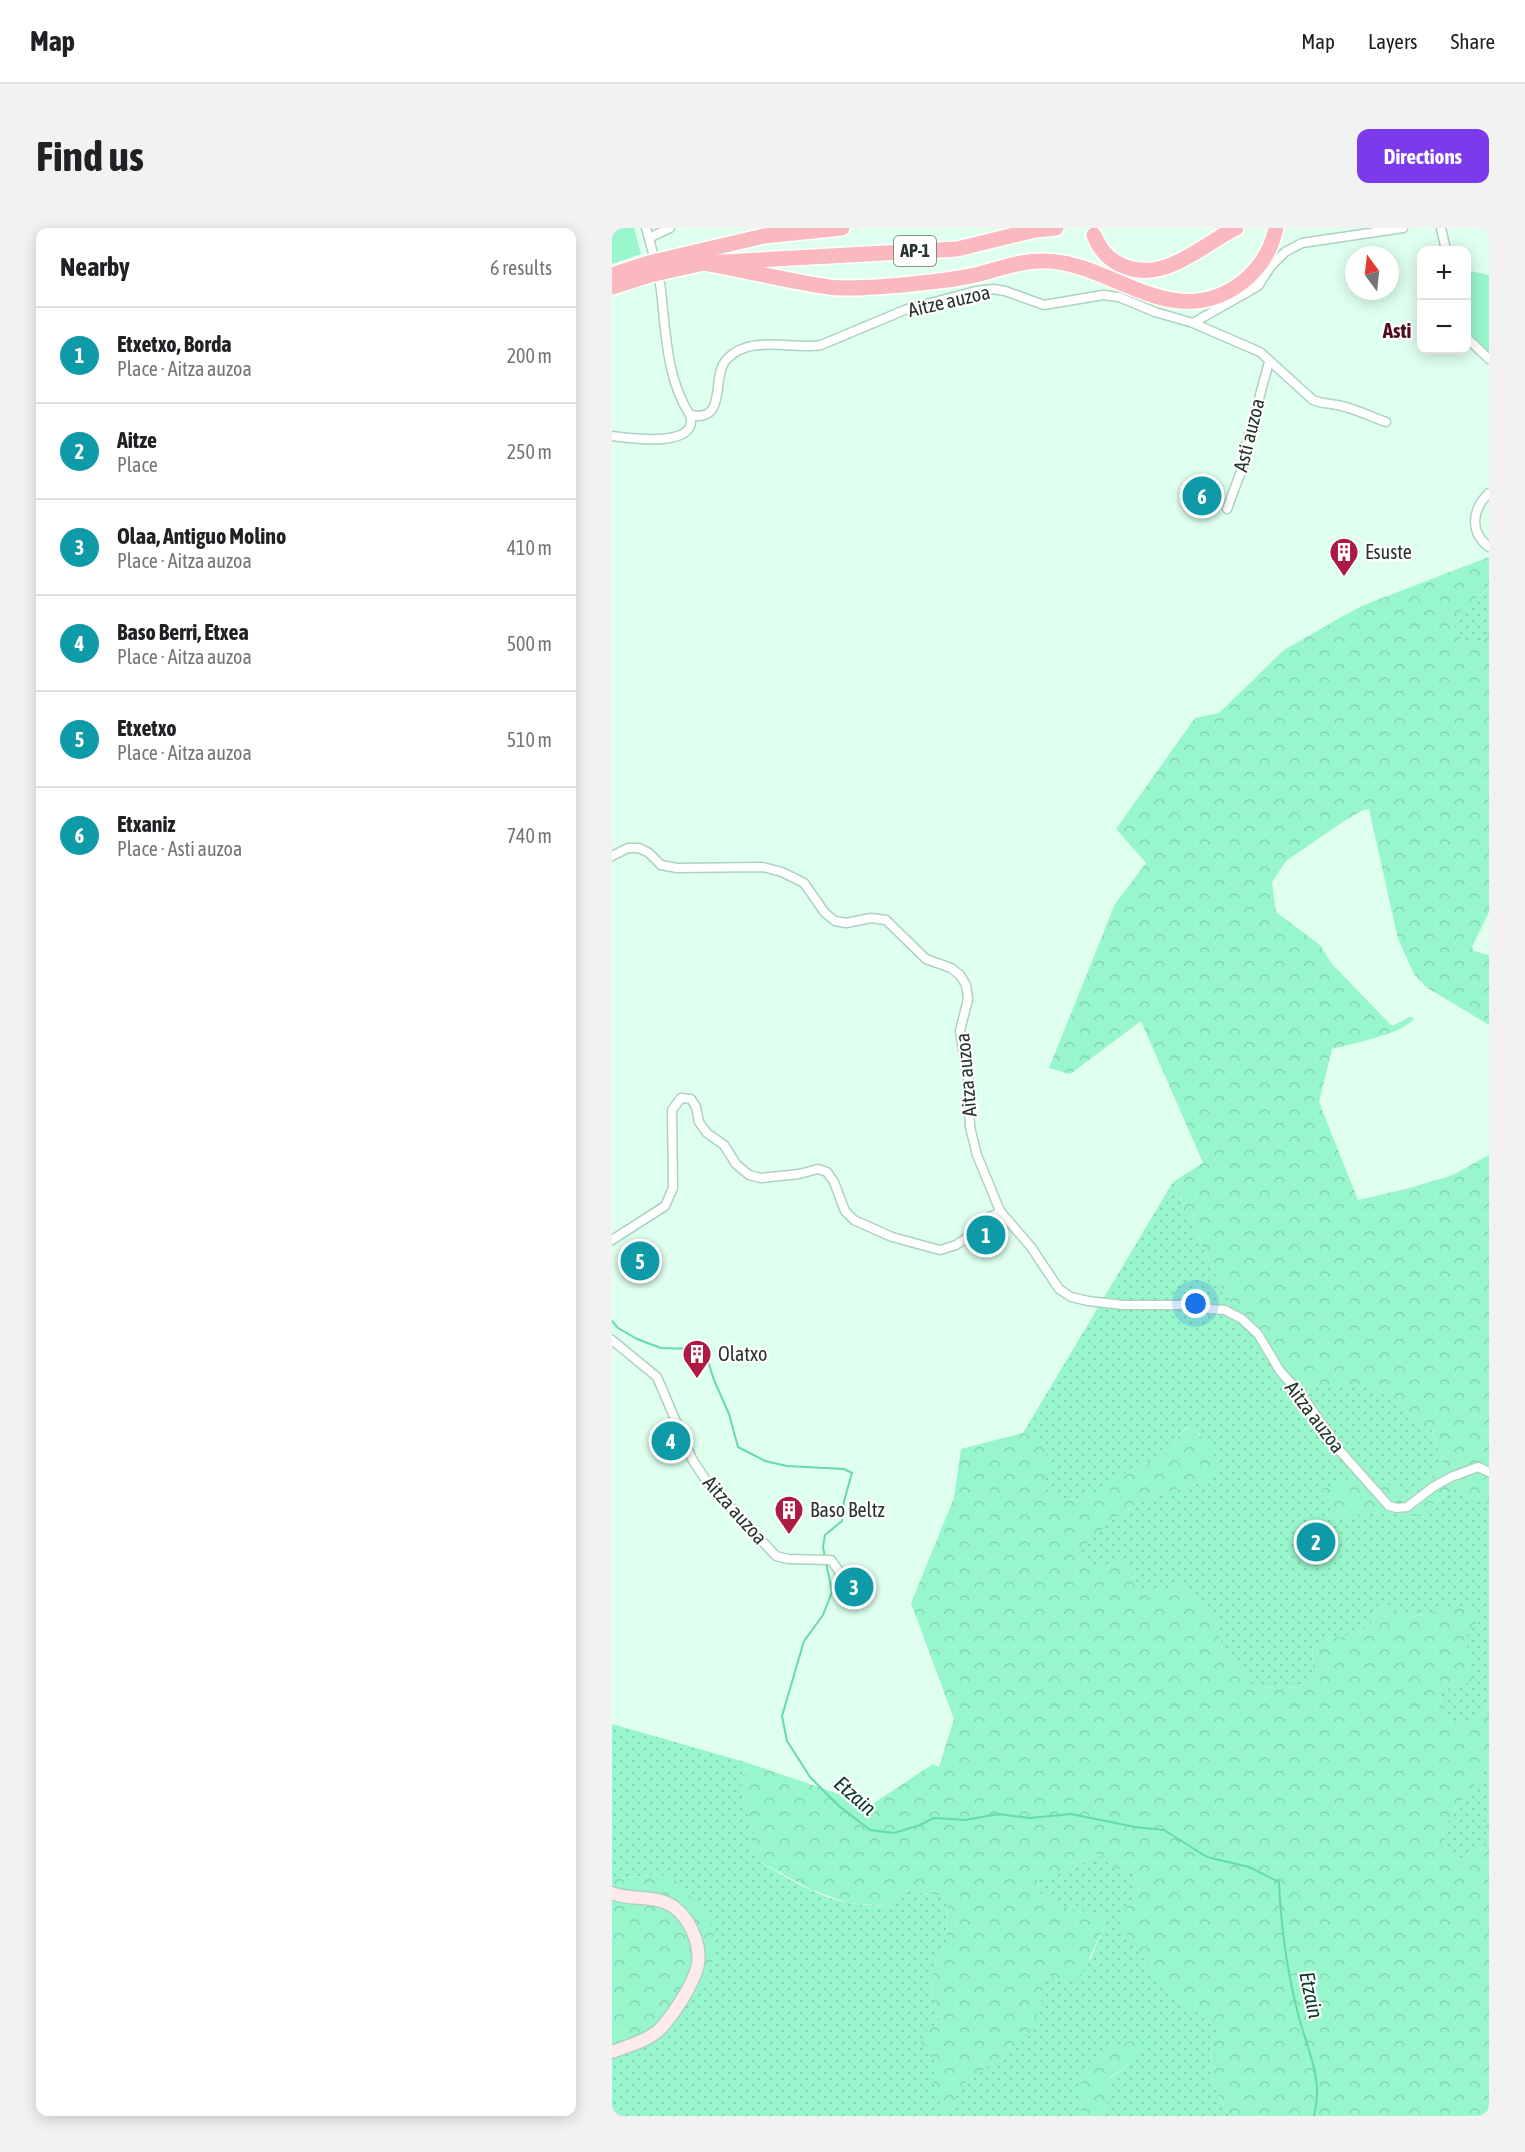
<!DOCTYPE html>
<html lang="en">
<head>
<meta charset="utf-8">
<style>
	body { margin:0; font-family:"Asap Condensed",sans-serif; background:#f2f2f2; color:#202124 }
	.controls { position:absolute; right:18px; top:18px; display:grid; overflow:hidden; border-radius:12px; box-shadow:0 3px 15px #0003 }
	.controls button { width:54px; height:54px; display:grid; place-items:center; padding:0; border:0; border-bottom:2px solid #e0e0e0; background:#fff; color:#202124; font:30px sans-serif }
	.compass { position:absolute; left:733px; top:18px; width:54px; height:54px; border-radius:50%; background:#fff; box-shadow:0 3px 15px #0003; rotate:345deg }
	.you { position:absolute; left:584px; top:1076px; width:21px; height:21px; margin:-15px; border:4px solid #fff; border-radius:50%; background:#1a73e8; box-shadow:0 0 0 9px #1a73e833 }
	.badge { display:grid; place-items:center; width:39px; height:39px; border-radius:50%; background:#7c3aed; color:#fff; font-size:20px; font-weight:700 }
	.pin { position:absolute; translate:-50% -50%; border:3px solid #fff; box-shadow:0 2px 6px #0006 }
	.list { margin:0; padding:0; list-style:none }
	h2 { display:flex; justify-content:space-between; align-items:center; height:78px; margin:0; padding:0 24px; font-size:26px }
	h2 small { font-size:20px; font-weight:400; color:#757577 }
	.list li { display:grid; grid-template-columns:39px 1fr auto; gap:18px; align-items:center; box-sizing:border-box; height:96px; padding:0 24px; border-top:2px solid #e0e0e0 }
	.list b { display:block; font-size:22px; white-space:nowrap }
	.list p { margin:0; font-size:20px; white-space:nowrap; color:#757577 }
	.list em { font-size:20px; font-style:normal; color:#757577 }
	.map { position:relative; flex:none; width:877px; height:1888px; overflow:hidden; border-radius:12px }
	header { display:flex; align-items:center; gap:36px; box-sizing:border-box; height:84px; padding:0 30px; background:#fff; border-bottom:2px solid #e0e0e0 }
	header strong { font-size:28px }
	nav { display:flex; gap:33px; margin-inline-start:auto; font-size:21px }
	.intro { display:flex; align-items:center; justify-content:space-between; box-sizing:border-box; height:144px; padding:0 36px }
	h1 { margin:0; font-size:42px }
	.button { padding:15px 27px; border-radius:12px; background:#7c3aed; color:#fff; font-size:21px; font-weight:700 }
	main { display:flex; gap:36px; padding:0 36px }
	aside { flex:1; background:#fff; border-radius:12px; box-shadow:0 3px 15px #0003 }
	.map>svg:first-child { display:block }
	.grass { fill:url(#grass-dots) }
	.forest { fill:url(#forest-crowns) }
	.garden { fill:#98f6cc }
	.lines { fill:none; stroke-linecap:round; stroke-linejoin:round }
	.stream { stroke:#65daaa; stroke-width:2 }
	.street-casing { stroke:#acd3c0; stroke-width:11 }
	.secondary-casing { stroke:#acd3c0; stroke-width:15 }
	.highway-casing { stroke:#fff; stroke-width:18 }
	.street { stroke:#fff; stroke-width:8 }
	.secondary { stroke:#fdeaec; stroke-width:12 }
	.highway { stroke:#f9b9bf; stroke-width:15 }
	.labels { text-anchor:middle; stroke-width:4.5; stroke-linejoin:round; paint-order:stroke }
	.shield { fill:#fff; stroke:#66726c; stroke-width:1.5 }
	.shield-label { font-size:18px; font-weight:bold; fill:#25352d }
	.street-label { font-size:20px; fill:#25352d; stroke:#fff }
	.poi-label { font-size:20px; fill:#25352d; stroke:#fff; text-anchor:start }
	.neighbourhood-label { font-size:21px; font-weight:bold; fill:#520d1d; stroke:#fff }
	.water-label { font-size:21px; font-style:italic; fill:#053b28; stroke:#fff }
</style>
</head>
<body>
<header>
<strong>Map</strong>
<nav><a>Map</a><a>Layers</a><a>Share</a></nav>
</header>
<div class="intro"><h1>Find us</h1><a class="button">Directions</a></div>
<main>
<aside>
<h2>Nearby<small>6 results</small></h2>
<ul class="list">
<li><span class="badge" style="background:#0f9aa8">1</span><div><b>Etxetxo, Borda</b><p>Place · Aitza auzoa</p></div><em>200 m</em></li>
<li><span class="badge" style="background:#0f9aa8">2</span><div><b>Aitze</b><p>Place</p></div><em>250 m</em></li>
<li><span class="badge" style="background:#0f9aa8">3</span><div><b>Olaa, Antiguo Molino</b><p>Place · Aitza auzoa</p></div><em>410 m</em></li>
<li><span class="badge" style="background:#0f9aa8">4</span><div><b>Baso Berri, Etxea</b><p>Place · Aitza auzoa</p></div><em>500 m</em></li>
<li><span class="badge" style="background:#0f9aa8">5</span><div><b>Etxetxo</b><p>Place · Aitza auzoa</p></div><em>510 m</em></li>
<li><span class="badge" style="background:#0f9aa8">6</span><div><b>Etxaniz</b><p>Place · Asti auzoa</p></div><em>740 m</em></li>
</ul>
</aside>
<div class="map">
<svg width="877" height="1888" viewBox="0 0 877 1888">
	<defs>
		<pattern id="grass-dots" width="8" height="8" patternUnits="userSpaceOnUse" patternTransform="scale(1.5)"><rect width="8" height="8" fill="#98f6cc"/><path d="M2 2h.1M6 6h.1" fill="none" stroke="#83d4b0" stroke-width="1.8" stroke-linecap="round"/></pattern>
		<pattern id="forest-crowns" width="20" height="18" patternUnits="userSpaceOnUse" patternTransform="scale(1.5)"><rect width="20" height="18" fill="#98f6cc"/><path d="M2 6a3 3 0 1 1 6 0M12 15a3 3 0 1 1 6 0" fill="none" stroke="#83d4b0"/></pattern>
	</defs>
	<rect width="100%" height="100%" fill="#dfffef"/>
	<g class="grass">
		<polygon points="877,360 877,409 857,417 851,414 840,394 842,386"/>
		<path d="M561 954 610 1060 690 1158 759 1157 819 1201 832 1237 798 1268 753 1245 721 1289 769 1284 803 1289 843 1261 877 1278V1477L862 1494 841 1493 830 1481 828 1465 843 1457 855 1422 853 1409 811 1386 793 1390 780 1378 771 1377 756 1400 733 1408 718 1410 701 1418 700 1451 695 1459 663 1460 640 1458 609 1417 608 1400 576 1360 565 1358 533 1365 509 1334 482 1340 468 1331V1321L500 1292 535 1270 599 1252 588 1206 577 1198C566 1205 562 1214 557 1226L518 1242 484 1265 459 1272 445 1271 429 1260 425 1210 411 1205Z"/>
		<path d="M0 1496 136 1535 129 1553 133 1579 142 1602 139 1613 145 1632C172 1648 206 1670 238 1675 250 1677 263 1677 276 1678L293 1662 335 1669 334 1716 323 1733 319 1761 328 1793 315 1803 322 1832V1865L344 1879 342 1863 364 1846 429 1775 427 1751 436 1747 454 1753 479 1730 493 1697 492 1689 446 1677 428 1665 425 1650 458 1643 485 1626 504 1640 522 1646 527 1661 514 1680 597 1794 610 1802 607 1811 598 1812 599 1852 617 1888H491L497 1866V1851L521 1833 469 1853V1888H0V1826L47 1646 7 1651 0 1648Z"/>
		<polygon points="877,1532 877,1589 875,1589 873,1596 877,1616 848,1631 838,1627 831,1612 832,1600 855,1564 869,1551"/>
	</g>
	<g class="forest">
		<path d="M877 329V360L843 386 840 394 851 414 857 417 877 409V684L860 719 862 723 877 727V797L814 759 802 746 786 711 757 581 751 582 732 593 674 633 660 654 664 684 708 717 720 736 778 796 781 798 797 789H801V792C787 807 741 815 720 821L707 874 746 972 794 961 841 947 877 927V1278L843 1261 803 1289 769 1284 721 1289 710 1261 753 1245 798 1268 832 1237 819 1201 759 1157 690 1158 668 1137 650 1107 623 1081 610 1060 561 954 591 935 529 793 458 846 437 840 503 676 534 635 504 601 583 490 607 485 672 422 731 388 752 377Z"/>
		<path d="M578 1198C591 1209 607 1227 606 1245L599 1252 535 1270 500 1292 469 1321 468 1331 482 1340 508 1333 533 1365 565 1358 576 1360 608 1400 609 1417 641 1458 663 1460 695 1459 700 1451 701 1418 718 1410 733 1408 756 1400 771 1377 780 1378 793 1390 857 1377 864 1381 867 1390 853 1410 859 1440 860 1454 843 1457 828 1466 830 1481 841 1493 862 1494 877 1477V1533L869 1551 855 1564 832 1600 831 1612 838 1627 848 1631 876 1616 873 1596 875 1589H877V1888H617L599 1852 598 1812 607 1811 609 1802C571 1777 528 1736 508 1694L514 1680 527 1661 522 1646 504 1640 485 1626 458 1643 425 1651 428 1665 446 1677 492 1689 493 1697 469 1748 454 1753 436 1747 428 1751 429 1775 420 1806 342 1863 344 1879 332 1883 322 1865V1832L308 1815 315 1803 328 1793 319 1761 323 1733 334 1716 335 1669 293 1662 276 1678 236 1675 200 1662 145 1632 139 1613 142 1602 133 1579 129 1553 136 1535 259 1577 321 1536 327 1539 342 1491 299 1375 342 1270 349 1221 411 1205 425 1210 438 1232 429 1260 445 1271 459 1272 484 1264 518 1242 557 1226C562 1214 566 1205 578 1198Z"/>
		<polygon points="47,1646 62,1651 98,1688 104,1726 90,1757 52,1804 0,1826 0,1648 8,1651"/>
		<path d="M524 1811 535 1819 521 1833 497 1850V1866L491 1888H469C470 1877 468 1866 469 1855 472 1827 502 1819 524 1811Z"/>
	</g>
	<g class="garden">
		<polygon points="0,0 22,0 29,26 0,36"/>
		<polygon points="854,42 877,47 877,126 862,113 855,100"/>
	</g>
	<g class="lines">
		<path class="stream" d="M0 1093 6 1100 25 1111 49 1120 82 1121 96 1133 102 1152 117 1186 126 1219 153 1233 175 1238 232 1241 240 1245 232 1273 230 1293 213 1307 211 1319 220 1364 211 1387 192 1413 170 1488 175 1513 198 1549 227 1578 258 1602 282 1605 308 1597 322 1590 353 1592 386 1586 418 1590 459 1586 523 1599 552 1602 595 1629 637 1639 667 1654C669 1698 675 1743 686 1786 695 1822 712 1850 702 1888"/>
		<g class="street-casing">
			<g id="street">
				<polyline points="34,0 41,25"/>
				<polyline points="829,0 834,22"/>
				<polyline points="37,10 58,0"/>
				<path d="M48 55C54 99 53 149 78 187 117 195 98 148 115 131 139 106 178 122 209 117L295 81 364 63 381 61 393 63 432 77 491 67 507 69 543 84 581 95 646 58 659 38 673 24 690 15 791 0"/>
				<path d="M581 95 648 124 701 172C710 176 716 175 725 177 742 180 757 188 774 194"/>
				<polyline points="854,109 877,131"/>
				<path d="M0 208C17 210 88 221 78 187"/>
				<path d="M877 265C860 281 857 304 877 319"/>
				<polyline points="615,281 631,238 634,218 657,134"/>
				<polyline points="0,628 16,620 27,620 37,625 49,637 65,640 151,639 170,644 192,655 213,685 223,693 234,695 259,690 274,692 314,731 339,740 348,747 354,757 356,771 348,803 356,851 358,899 365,927 388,983 419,1019 447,1061 459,1069 476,1073 511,1077 573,1077 600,1081 613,1082 630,1091 646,1106 668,1143 692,1170 729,1224 777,1278 785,1280 795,1279 821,1259 839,1249 866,1239 877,1244"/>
				<polyline points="0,1012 53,978 61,960 60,882 69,870 79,871 84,879 87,894 95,905 112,917 124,936 137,947 149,950 187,946 206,941 215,944 222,954 233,983 242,992 280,1009 328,1022 344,1017 353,1011 371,992 389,984"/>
				<polyline points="0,1112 45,1149 80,1231 95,1254 164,1328 176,1331 219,1332 227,1343 228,1355"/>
			</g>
		</g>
		<g class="secondary-casing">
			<path id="secondary" d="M0 1665C20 1673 43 1666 62 1679 78 1691 89 1716 86 1736 83 1754 59 1791 46 1803 33 1814 15 1818 0 1824"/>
		</g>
		<g class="highway-casing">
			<g id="highway">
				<path d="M482 7C488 23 499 34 514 39 554 54 591 16 624 0"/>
				<path d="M92 35C133 42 175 53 217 59 243 62 281 58 308 55 329 53 350 51 371 45 390 40 408 33 428 33 496 30 558 107 628 56 647 42 659 23 664 0"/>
				<polyline points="0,47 36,35 152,8 230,0"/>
				<polyline points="0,59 38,47 92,35 345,21 423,2 444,0"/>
			</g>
		</g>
		<use href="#street" class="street"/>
		<use href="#secondary" class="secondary"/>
		<use href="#highway" class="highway"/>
	</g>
	<defs>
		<g id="building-pin" transform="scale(1.5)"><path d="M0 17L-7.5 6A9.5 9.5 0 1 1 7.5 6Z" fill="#ae1a42" stroke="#fff"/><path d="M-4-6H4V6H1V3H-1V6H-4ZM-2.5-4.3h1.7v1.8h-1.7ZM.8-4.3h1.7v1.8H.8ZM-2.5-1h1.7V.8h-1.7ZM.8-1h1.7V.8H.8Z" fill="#fff"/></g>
	</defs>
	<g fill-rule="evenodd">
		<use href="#building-pin" x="732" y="324"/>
		<use href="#building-pin" x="85" y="1126"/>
		<use href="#building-pin" x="177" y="1282"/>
	</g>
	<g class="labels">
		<rect class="shield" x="282" y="8" width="42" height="30" rx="4.5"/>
		<g class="shield-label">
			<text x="303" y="29">AP-1</text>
		</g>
		<g class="street-label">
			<text transform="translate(337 73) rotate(-13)" y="7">Aitze auzoa</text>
			<text transform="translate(637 207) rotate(-76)" y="7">Asti auzoa</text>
			<text transform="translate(354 847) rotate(-95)" y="7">Aitza auzoa</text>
			<text transform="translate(703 1189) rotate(53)" y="7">Aitza auzoa</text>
			<text transform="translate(123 1282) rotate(48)" y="7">Aitza auzoa</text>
		</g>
		<g class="poi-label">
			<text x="753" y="331">Esuste</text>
			<text x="106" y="1133">Olatxo</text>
			<text x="198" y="1289">Baso Beltz</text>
		</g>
		<g class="neighbourhood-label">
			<text x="785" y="110">Asti</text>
		</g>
		<g class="water-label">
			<text transform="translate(243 1568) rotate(41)" y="7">Etzain</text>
			<text transform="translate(699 1767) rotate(78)" y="7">Etzain</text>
		</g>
	</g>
</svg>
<div class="controls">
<button>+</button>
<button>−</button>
</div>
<svg class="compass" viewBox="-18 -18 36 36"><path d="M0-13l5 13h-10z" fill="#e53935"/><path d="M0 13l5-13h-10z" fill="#757577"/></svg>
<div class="you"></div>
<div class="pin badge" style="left:374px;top:1007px;background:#0f9aa8">1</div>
<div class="pin badge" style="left:704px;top:1314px;background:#0f9aa8">2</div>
<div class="pin badge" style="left:242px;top:1359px;background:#0f9aa8">3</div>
<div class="pin badge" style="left:59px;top:1213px;background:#0f9aa8">4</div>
<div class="pin badge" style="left:28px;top:1033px;background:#0f9aa8">5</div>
<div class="pin badge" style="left:590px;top:268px;background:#0f9aa8">6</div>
</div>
</main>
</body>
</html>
